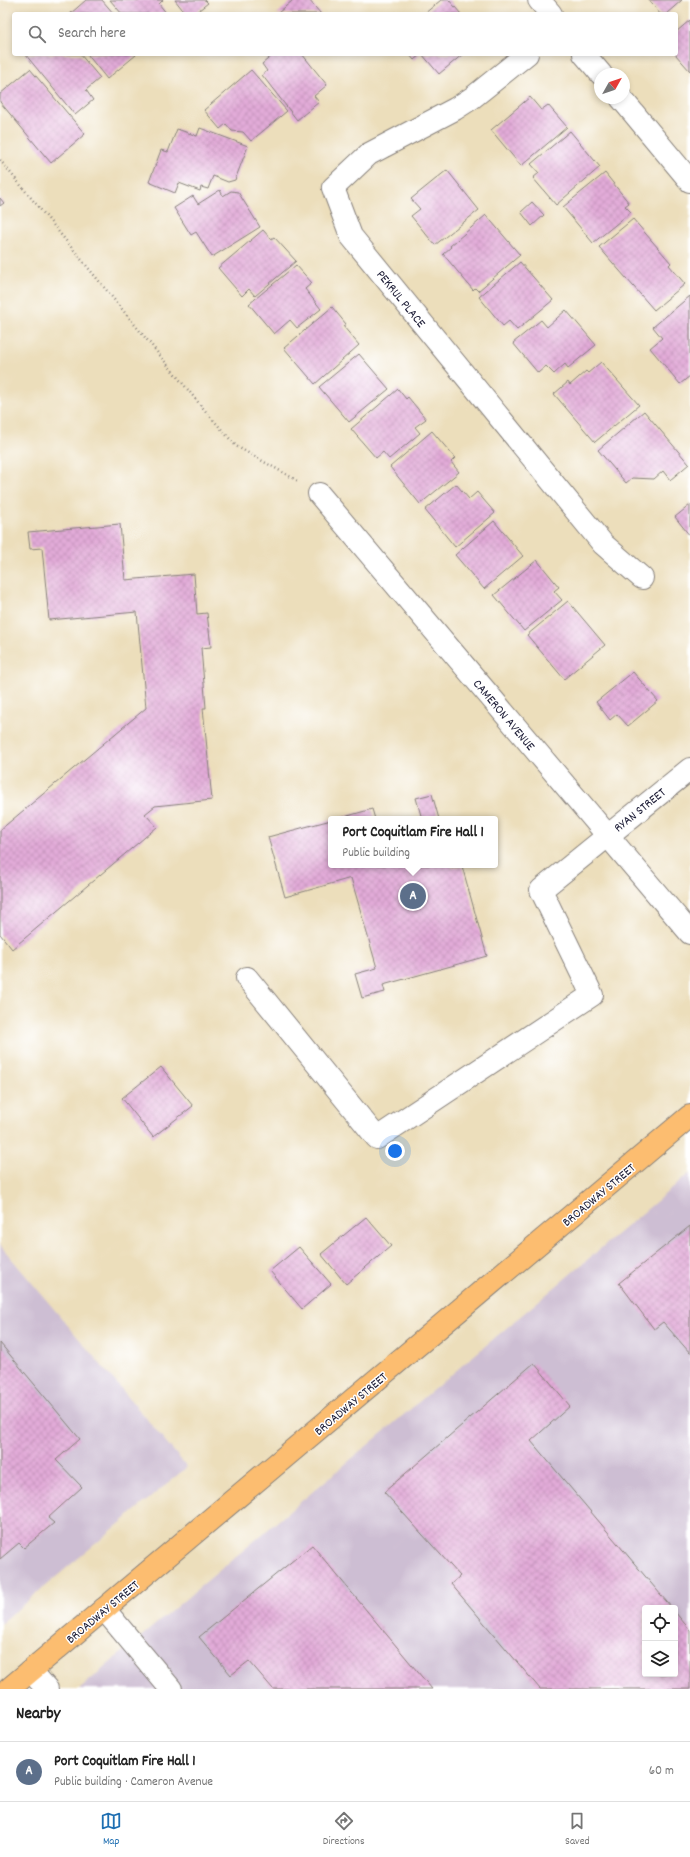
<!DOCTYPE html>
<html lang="en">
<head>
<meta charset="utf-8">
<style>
	body { margin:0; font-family:Dekko,sans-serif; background:#f6f6f6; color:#222 }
	.controls { position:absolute; right:12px; bottom:12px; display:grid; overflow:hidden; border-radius:4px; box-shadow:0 2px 6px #0003 }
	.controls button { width:36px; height:36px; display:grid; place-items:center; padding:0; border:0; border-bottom:1px solid #e0e0e0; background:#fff; color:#222; font:20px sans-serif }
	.compass { position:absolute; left:594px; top:68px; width:36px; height:36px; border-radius:50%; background:#fff; box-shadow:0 2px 6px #0003; rotate:50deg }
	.you { position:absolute; left:395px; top:1151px; width:14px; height:14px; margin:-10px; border:3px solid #fff; border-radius:50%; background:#1a73e8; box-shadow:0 0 0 6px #1a73e833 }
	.badge { display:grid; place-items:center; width:26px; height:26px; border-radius:50%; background:#1f6fb2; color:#fff; font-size:13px; font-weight:700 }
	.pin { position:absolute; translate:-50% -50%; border:2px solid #fff; box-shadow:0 1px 4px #0006 }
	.popup { position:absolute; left:328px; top:816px; width:170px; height:52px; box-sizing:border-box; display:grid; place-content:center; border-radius:4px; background:#fff; filter:drop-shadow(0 1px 3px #0005); font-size:13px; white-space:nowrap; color:#767676 }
	.popup b { font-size:15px; color:#222 }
	.popup::after { content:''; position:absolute; left:50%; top:100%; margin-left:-8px; border:8px solid transparent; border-top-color:#fff }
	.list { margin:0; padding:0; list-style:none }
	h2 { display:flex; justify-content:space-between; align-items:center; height:52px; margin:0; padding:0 16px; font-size:17px }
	h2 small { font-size:13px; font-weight:400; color:#767676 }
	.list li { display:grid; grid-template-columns:26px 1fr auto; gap:12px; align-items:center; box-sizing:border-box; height:60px; padding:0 16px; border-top:1px solid #e0e0e0 }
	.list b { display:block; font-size:15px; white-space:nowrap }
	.list p { margin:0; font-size:13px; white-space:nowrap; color:#767676 }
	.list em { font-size:13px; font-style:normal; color:#767676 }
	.icon { flex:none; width:22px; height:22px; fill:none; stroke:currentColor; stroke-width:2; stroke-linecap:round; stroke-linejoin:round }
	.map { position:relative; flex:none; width:690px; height:1689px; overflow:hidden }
	.search { position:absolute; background:#fff; box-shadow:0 2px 6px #0003; left:12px; right:12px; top:12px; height:44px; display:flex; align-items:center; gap:10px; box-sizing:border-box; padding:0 14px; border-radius:4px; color:#767676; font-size:15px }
	.sheet { height:112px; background:#fff }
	nav { display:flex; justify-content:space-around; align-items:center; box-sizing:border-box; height:56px; border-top:1px solid #e0e0e0; background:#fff; font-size:11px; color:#767676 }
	nav a { display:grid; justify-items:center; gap:2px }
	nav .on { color:#1f6fb2 }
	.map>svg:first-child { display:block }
	.industrial { fill:#cdbed3; fill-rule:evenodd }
	.building { fill:url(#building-cross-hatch) }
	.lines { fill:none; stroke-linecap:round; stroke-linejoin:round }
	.minor-casing { stroke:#87807b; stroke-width:24 }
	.major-casing { stroke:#87807b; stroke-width:24 }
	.path { stroke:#87807b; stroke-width:2.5; stroke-dasharray:1 3; stroke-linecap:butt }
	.minor { stroke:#fff; stroke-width:22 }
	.major { stroke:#fcbd6f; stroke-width:22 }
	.labels { text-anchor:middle; stroke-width:3; stroke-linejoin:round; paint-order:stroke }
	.street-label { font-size:13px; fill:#22223b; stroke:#fff }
</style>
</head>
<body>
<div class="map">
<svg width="690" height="1689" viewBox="0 0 690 1689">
	<defs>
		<pattern id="building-cross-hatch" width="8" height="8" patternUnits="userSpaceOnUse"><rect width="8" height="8" fill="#e2abd8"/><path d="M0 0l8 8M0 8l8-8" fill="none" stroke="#c293ba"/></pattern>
	</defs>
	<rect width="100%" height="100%" fill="#fff"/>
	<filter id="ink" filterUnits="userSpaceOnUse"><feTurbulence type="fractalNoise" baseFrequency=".025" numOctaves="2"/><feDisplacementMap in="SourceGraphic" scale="8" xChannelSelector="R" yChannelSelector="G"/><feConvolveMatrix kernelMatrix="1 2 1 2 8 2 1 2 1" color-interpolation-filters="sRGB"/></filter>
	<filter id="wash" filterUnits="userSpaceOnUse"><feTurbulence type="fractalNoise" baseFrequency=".012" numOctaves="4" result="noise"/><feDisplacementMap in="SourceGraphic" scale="16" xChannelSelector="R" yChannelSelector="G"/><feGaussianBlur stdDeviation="0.9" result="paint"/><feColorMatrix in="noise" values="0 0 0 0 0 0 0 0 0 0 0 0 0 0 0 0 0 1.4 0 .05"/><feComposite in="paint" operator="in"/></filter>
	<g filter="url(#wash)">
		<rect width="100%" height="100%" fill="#ecdebb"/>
		<g class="industrial">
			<path d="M690 1173V1689H79ZM645 1608H675V1674H645Z"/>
			<polygon points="0,1245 187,1467 0,1624"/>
		</g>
		<g id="blocks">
			<g class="building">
				<polygon points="86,0 102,0 114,14 70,14"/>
				<polygon points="110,0 163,0 159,4 167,14 122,14"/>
				<polygon points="175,0 205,0 208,3 194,14 186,14"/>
				<polygon points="293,0 309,0 321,14 277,14"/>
				<polygon points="441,0 449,0 461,14 424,14"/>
				<polygon points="649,0 682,0 666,14 660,14"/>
				<polygon points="690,20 690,71 675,54 676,32"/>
				<polygon points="25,54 80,54 100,78 86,90 93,100 75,115"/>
				<polygon points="87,54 135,54 136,55 107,79"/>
				<polygon points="274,54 302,54 327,85 314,96 319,102 297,120 262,75 267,71 262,64"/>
				<polygon points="409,54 421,54 414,60"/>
				<polygon points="422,54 463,54 439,74"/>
				<polygon points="30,69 85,134 51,163 0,102 0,94"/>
				<polygon points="251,70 287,111 251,141 243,132 232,131 226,124 220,129 204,110"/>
				<polygon points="530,97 541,110 548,105 567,127 521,166 491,130"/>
				<polygon points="200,128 248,146 235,180 228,182 213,176 208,189 201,187 200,191 179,183 175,193 149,182 161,150 168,152 177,129 197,136"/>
				<polygon points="570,131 600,167 556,205 533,178 539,173 531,164"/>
				<polygon points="447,170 479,210 435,245 411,216 420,209 411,199"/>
				<polygon points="605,173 629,203 625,206 631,212 593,243 563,207"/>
				<polygon points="220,190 223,196 231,191 238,192 260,227 212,257 196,232 191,235 174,208 193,196 198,204"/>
				<polygon points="0,198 4,203 0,206"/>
				<polygon points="532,202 544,215 532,226 521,212"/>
				<polygon points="486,215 520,255 478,291 475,288 473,290 443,254 451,247 450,246"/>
				<polygon points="633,219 671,263 669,265 685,284 654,310 599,247"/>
				<polygon points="263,230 271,239 274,237 296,261 255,296 249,289 242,296 218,268"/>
				<polygon points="520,262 553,300 517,330 509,321 503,326 479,297"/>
				<polygon points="296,265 312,283 305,289 321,309 297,328 290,320 274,334 249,304"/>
				<polygon points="690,296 690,376 680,384 650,348 662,338 653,327"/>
				<polygon points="332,307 346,324 343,326 359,345 315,384 284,348"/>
				<polygon points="566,310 596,345 568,368 565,364 554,374 546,366 538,373 513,343 541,320 547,327"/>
				<polygon points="359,354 389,389 349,422 319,387"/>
				<polygon points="601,362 639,405 595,442 554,394 568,382 570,385 586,371 588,373"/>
				<polygon points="398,389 406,399 408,397 426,419 415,427 420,433 389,459 383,452 376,458 351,429"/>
				<polygon points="644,411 689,464 670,480 663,471 654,479 632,478 626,483 598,450"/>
				<polygon points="432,431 455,458 451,462 459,472 420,504 390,467"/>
				<polygon points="456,484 469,499 477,492 495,513 455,547 425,510"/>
				<polygon points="690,505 690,536 675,517"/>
				<polygon points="494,521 523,556 484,589 455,555"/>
				<polygon points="120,524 125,580 194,574 197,614 207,613 211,647 201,648 206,708 203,708 212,800 155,806 145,814 157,827 12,949 0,934 0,830 146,708 137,612 49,620 42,548 30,549 28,532"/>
				<polygon points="537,560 559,587 554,591 562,600 524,631 494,595"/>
				<polygon points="568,601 605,645 564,679 527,635"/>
				<polygon points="633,672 658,701 628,726 617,714 610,720 596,702"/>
				<polygon points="432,794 439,819 422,819 416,798"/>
				<polygon points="372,809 375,819 337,819"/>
				<polygon points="331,820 331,865 452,865 452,868 462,866 487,956 383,985 385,992 362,998 355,974 377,968 351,878 285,897 268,837"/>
				<polygon points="161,1067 193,1106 153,1137 122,1098"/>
				<polygon points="366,1217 391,1246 346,1284 321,1254"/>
				<polygon points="690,1226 690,1353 663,1322 654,1329 619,1283"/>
				<polygon points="299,1247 331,1284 302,1309 270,1271"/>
				<polygon points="0,1343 80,1439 56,1460 82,1487 48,1518 54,1523 24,1548 19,1543 0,1559"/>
				<polygon points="534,1363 570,1406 531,1441 672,1608 645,1608 645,1674 675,1674 675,1612 690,1630 690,1689 540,1689 451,1584 460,1576 384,1492"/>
				<polygon points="312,1545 432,1689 273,1689 249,1661 231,1675 199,1637"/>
			</g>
		</g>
	</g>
	<g filter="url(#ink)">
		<use href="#blocks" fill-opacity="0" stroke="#87807b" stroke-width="1"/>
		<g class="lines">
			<g class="minor-casing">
				<g id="minor">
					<polyline points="539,0 551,14"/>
					<polyline points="527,54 472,98 455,109 369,154 333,188 351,236 603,544 642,578"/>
					<polyline points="584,54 601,74"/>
					<polyline points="621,98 690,181"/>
					<polyline points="319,494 690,933"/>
					<polyline points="247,978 377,1138 592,995 541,890 690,769"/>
					<polyline points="104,1609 171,1689"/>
					<polyline points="31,1671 47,1689"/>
				</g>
			</g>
			<g class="major-casing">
				<polyline id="major" points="9,1689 690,1116"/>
			</g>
			<polyline class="path" points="0,160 202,407 236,446 298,481"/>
			<use href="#minor" class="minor"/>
			<use href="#major" class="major"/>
		</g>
	</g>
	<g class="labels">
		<g class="street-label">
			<text transform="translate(402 298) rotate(51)" y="5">PEKRUL PLACE</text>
			<text transform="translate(505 714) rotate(50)" y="5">CAMERON AVENUE</text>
			<text transform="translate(639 809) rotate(-39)" y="5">RYAN STREET</text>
			<text transform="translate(598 1194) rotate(-40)" y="5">BROADWAY STREET</text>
			<text transform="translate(350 1403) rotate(-40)" y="5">BROADWAY STREET</text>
			<text transform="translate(102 1611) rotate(-40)" y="5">BROADWAY STREET</text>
		</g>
	</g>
</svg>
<div class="controls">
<button><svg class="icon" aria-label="locate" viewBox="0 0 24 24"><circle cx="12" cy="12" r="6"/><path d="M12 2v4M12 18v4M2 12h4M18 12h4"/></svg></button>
<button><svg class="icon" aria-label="layers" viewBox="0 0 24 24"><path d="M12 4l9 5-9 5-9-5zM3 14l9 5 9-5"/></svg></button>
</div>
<svg class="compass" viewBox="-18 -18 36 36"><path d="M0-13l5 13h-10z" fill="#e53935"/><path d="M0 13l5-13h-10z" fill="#767676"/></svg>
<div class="you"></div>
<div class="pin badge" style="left:413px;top:896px;background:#5c6f8a">A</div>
<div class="popup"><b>Port Coquitlam Fire Hall 1</b>Public building</div>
<div class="search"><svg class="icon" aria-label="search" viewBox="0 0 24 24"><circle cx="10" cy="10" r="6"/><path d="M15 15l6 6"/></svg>Search here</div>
</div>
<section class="sheet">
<h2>Nearby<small></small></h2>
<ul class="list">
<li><span class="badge" style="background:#5c6f8a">A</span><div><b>Port Coquitlam Fire Hall 1</b><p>Public building · Cameron Avenue</p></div><em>60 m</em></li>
</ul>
</section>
<nav>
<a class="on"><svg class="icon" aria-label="map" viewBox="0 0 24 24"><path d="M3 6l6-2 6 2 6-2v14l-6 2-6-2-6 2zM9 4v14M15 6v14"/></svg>Map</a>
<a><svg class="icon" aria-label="directions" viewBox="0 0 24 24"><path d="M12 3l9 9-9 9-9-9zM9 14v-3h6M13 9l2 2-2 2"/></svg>Directions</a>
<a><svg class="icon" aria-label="saved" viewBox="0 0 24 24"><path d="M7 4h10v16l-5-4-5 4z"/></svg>Saved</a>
</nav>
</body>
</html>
